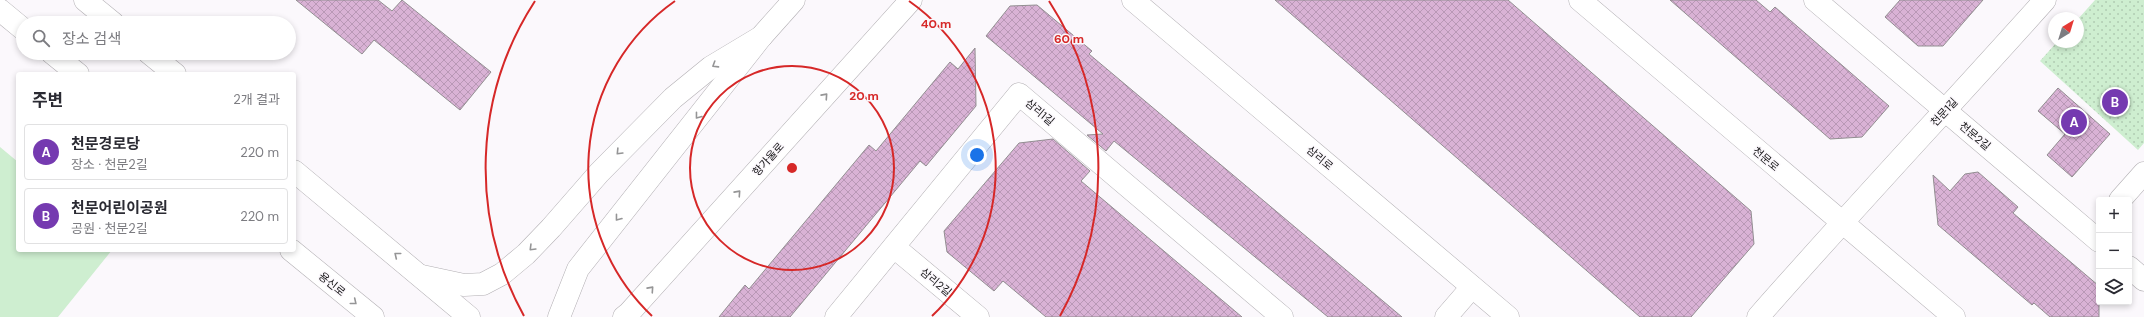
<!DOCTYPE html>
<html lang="ko">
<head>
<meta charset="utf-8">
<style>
	body { margin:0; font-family:"DM Sans","Noto Sans KR",sans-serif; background:#f2f2f3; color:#2b2b33 }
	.controls { position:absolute; right:12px; bottom:12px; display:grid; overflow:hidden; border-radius:4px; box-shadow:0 2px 6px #0003 }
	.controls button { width:36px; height:36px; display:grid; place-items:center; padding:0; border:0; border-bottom:1px solid #e1e1e2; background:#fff; color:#2b2b33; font:20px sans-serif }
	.compass { position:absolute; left:2048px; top:12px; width:36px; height:36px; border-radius:50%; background:#fff; box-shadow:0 2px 6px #0003; rotate:38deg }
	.you { position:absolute; left:977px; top:155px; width:14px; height:14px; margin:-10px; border:3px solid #fff; border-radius:50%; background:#1a73e8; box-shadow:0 0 0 6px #1a73e833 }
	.badge { display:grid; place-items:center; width:26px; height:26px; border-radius:50%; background:#753ab0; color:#fff; font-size:13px; font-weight:700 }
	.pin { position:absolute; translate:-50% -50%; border:2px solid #fff; box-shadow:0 1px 4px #0006 }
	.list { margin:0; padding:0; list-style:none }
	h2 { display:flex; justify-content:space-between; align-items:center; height:52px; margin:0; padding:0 16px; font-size:17px }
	h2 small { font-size:13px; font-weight:400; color:#7c7c81 }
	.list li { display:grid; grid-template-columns:26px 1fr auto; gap:12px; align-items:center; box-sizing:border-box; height:56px; margin:0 8px 8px; padding:0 8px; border:1px solid #e1e1e2; border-radius:4px }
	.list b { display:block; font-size:15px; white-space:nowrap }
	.list p { margin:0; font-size:13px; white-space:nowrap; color:#7c7c81 }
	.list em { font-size:13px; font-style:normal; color:#7c7c81 }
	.icon { flex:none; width:22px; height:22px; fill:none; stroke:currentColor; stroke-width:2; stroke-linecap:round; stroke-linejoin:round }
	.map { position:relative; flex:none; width:2144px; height:317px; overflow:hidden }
	.search { position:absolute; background:#fff; box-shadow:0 2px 6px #0003; left:16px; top:16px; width:280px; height:44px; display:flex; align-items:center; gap:10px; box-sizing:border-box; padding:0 14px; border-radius:22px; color:#7c7c81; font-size:15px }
	.panel { position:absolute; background:#fff; box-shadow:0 2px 6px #0003; left:16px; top:72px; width:280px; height:180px; border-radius:4px }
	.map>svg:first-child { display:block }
	.green { fill:url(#green-dots) }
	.pitch { fill:#ceeed0 }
	.building { fill:url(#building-cross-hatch); stroke:#928e91 }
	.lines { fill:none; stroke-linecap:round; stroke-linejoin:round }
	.minor-casing { stroke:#b2afb3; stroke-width:23 }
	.major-casing { stroke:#b2afb3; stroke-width:23 }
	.minor { stroke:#fff; stroke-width:22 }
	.major { stroke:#fff; stroke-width:22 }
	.oneway { stroke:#959596 }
	.ring { fill:none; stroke:#d62828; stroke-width:2 }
	.labels { text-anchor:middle; stroke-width:3; stroke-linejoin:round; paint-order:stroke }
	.street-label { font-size:11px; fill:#141315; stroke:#fbf8fc }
	.centre { fill:#d62828; stroke:#fbf8fc; stroke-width:2 }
	.ring-label { font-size:12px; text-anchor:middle; font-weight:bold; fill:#d62828; stroke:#fbf8fc; stroke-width:3; stroke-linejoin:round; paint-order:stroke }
</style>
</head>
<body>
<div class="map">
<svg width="2144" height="317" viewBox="0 0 2144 317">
	<defs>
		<pattern id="green-dots" width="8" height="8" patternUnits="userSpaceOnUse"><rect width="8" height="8" fill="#ceeed0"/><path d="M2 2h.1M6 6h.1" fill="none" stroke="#b0cbb2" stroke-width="1.8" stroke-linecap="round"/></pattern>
		<pattern id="building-cross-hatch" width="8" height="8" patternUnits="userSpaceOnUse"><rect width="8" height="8" fill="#d9b2d5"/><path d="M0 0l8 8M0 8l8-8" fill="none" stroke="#b998b6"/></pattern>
	</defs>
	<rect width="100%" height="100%" fill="#fbf8fc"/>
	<polygon class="green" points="2095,0 2144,0 2144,143 2138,150 2040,61 2057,42 2078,42 2078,19"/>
	<polygon class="pitch" points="0,147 18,162 18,250 112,250 58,317 0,317"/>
	<g class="building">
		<polygon points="296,0 378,0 392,11 402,0 491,72 460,110 374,40 362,54"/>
		<polygon points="1275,0 1508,0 1751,211 1754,244 1691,317 1640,317"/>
		<polygon points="1670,0 1756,0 1770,12 1775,7 1889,106 1862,137 1830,139"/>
		<polygon points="1900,0 1983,0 1943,46 1918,46 1885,17"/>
		<polygon points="1037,5 1092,51 1089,54 1402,317 1328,317 1114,141 1106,151 1087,135 1103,134 986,36 1010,6"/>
		<polygon points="975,48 976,106 926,166 920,161 790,317 719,317 745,285 749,289 869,145 876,151 950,62 958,69"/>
		<polygon points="2058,88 2110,134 2072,177 2047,155 2065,134 2038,111"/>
		<polygon points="1053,139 1090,171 1081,181 1242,317 1046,317 1003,281 994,291 947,252 944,231 1019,143"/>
		<polygon points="1978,172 2018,207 2013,213 2099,286 2099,317 2050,317 2034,303 2032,305 1938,225 1933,175 1950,191 1965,174"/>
	</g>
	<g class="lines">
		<g class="minor-casing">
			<g id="minor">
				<polyline points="1133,0 1508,317"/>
				<polyline points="1580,0 1954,317"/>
				<polyline points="1815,0 2099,241"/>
				<polyline points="2120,200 2144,173"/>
				<polyline points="894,247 978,317"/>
				<polyline points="2129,267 2144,280"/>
				<polyline points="836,317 1019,94 1282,317"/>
				<polyline points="1446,317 1472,287"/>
				<path d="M1758 317C1852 210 1950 106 2045 0"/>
			</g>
		</g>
		<g class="major-casing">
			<g id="major">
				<polyline points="85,0 113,23"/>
				<polyline points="0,10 23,29"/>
				<polyline points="52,53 78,74"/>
				<polyline points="149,53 175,74"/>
				<polyline points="294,171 469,317"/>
				<polyline points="291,250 373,317"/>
				<polyline points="422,276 464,285 483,284 502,274 526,254 551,228 599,173 673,98 711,67 761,37"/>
				<polyline points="559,317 578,269 761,37 794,0"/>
				<polyline points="624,317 629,313 911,0"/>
			</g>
		</g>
		<use href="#minor" class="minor"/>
		<use href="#major" class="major"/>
	</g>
	<defs><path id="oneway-chevron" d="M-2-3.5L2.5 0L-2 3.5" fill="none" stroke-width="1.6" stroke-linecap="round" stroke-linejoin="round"/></defs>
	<g class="oneway">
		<use href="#oneway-chevron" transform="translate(715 65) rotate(148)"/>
		<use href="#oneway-chevron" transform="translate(825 96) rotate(-48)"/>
		<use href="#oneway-chevron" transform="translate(698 116) rotate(128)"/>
		<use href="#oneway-chevron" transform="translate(619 152) rotate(134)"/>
		<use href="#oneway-chevron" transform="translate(738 193) rotate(-48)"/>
		<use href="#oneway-chevron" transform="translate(618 218) rotate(128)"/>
		<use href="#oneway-chevron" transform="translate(532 248) rotate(135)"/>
		<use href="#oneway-chevron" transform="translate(397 255) rotate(-141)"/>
		<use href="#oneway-chevron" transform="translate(651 289) rotate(-48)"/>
		<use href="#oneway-chevron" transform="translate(354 302) rotate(39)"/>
	</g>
	<g class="ring">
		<circle cx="792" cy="168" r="102"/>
		<path d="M652 316A204 204 0 0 1 675 1M909 1A204 204 0 0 1 932 316"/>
		<path d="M524 316A306 306 0 0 1 535 1M1049 1A306 306 0 0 1 1060 316"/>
	</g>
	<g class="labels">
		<g class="street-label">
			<text transform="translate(1040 112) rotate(40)" y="4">삼리1길</text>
			<text transform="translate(1944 112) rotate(-47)" y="4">천문1길</text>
			<text transform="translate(1975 136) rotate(40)" y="4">천문2길</text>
			<text transform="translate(1320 158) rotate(40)" y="4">삼리로</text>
			<text transform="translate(768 159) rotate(-48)" y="4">항가울로</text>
			<text transform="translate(1766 159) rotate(40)" y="4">천문로</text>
			<text transform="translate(936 282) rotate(40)" y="4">삼리2길</text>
			<text transform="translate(332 284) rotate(39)" y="4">용신로</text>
		</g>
	</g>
	<circle cx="792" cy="168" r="6" class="centre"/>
	<g class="ring-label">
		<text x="936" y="28">40 m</text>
		<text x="1069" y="43">60 m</text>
		<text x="864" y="100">20 m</text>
	</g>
</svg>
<div class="controls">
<button>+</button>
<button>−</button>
<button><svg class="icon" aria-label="layers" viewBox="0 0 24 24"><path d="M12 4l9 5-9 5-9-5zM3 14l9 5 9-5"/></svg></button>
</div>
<svg class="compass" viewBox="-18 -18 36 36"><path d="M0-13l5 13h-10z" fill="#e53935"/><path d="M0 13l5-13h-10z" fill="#7c7c81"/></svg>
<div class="you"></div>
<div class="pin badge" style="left:2074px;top:122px">A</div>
<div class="pin badge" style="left:2115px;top:102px">B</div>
<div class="search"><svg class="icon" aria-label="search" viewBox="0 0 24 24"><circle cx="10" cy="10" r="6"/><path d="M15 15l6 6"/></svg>장소 검색</div>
<section class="panel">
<h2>주변<small>2개 결과</small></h2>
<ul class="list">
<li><span class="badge">A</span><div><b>천문경로당</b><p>장소 · 천문2길</p></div><em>220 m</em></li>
<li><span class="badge">B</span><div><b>천문어린이공원</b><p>공원 · 천문2길</p></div><em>220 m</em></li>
</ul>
</section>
</div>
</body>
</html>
